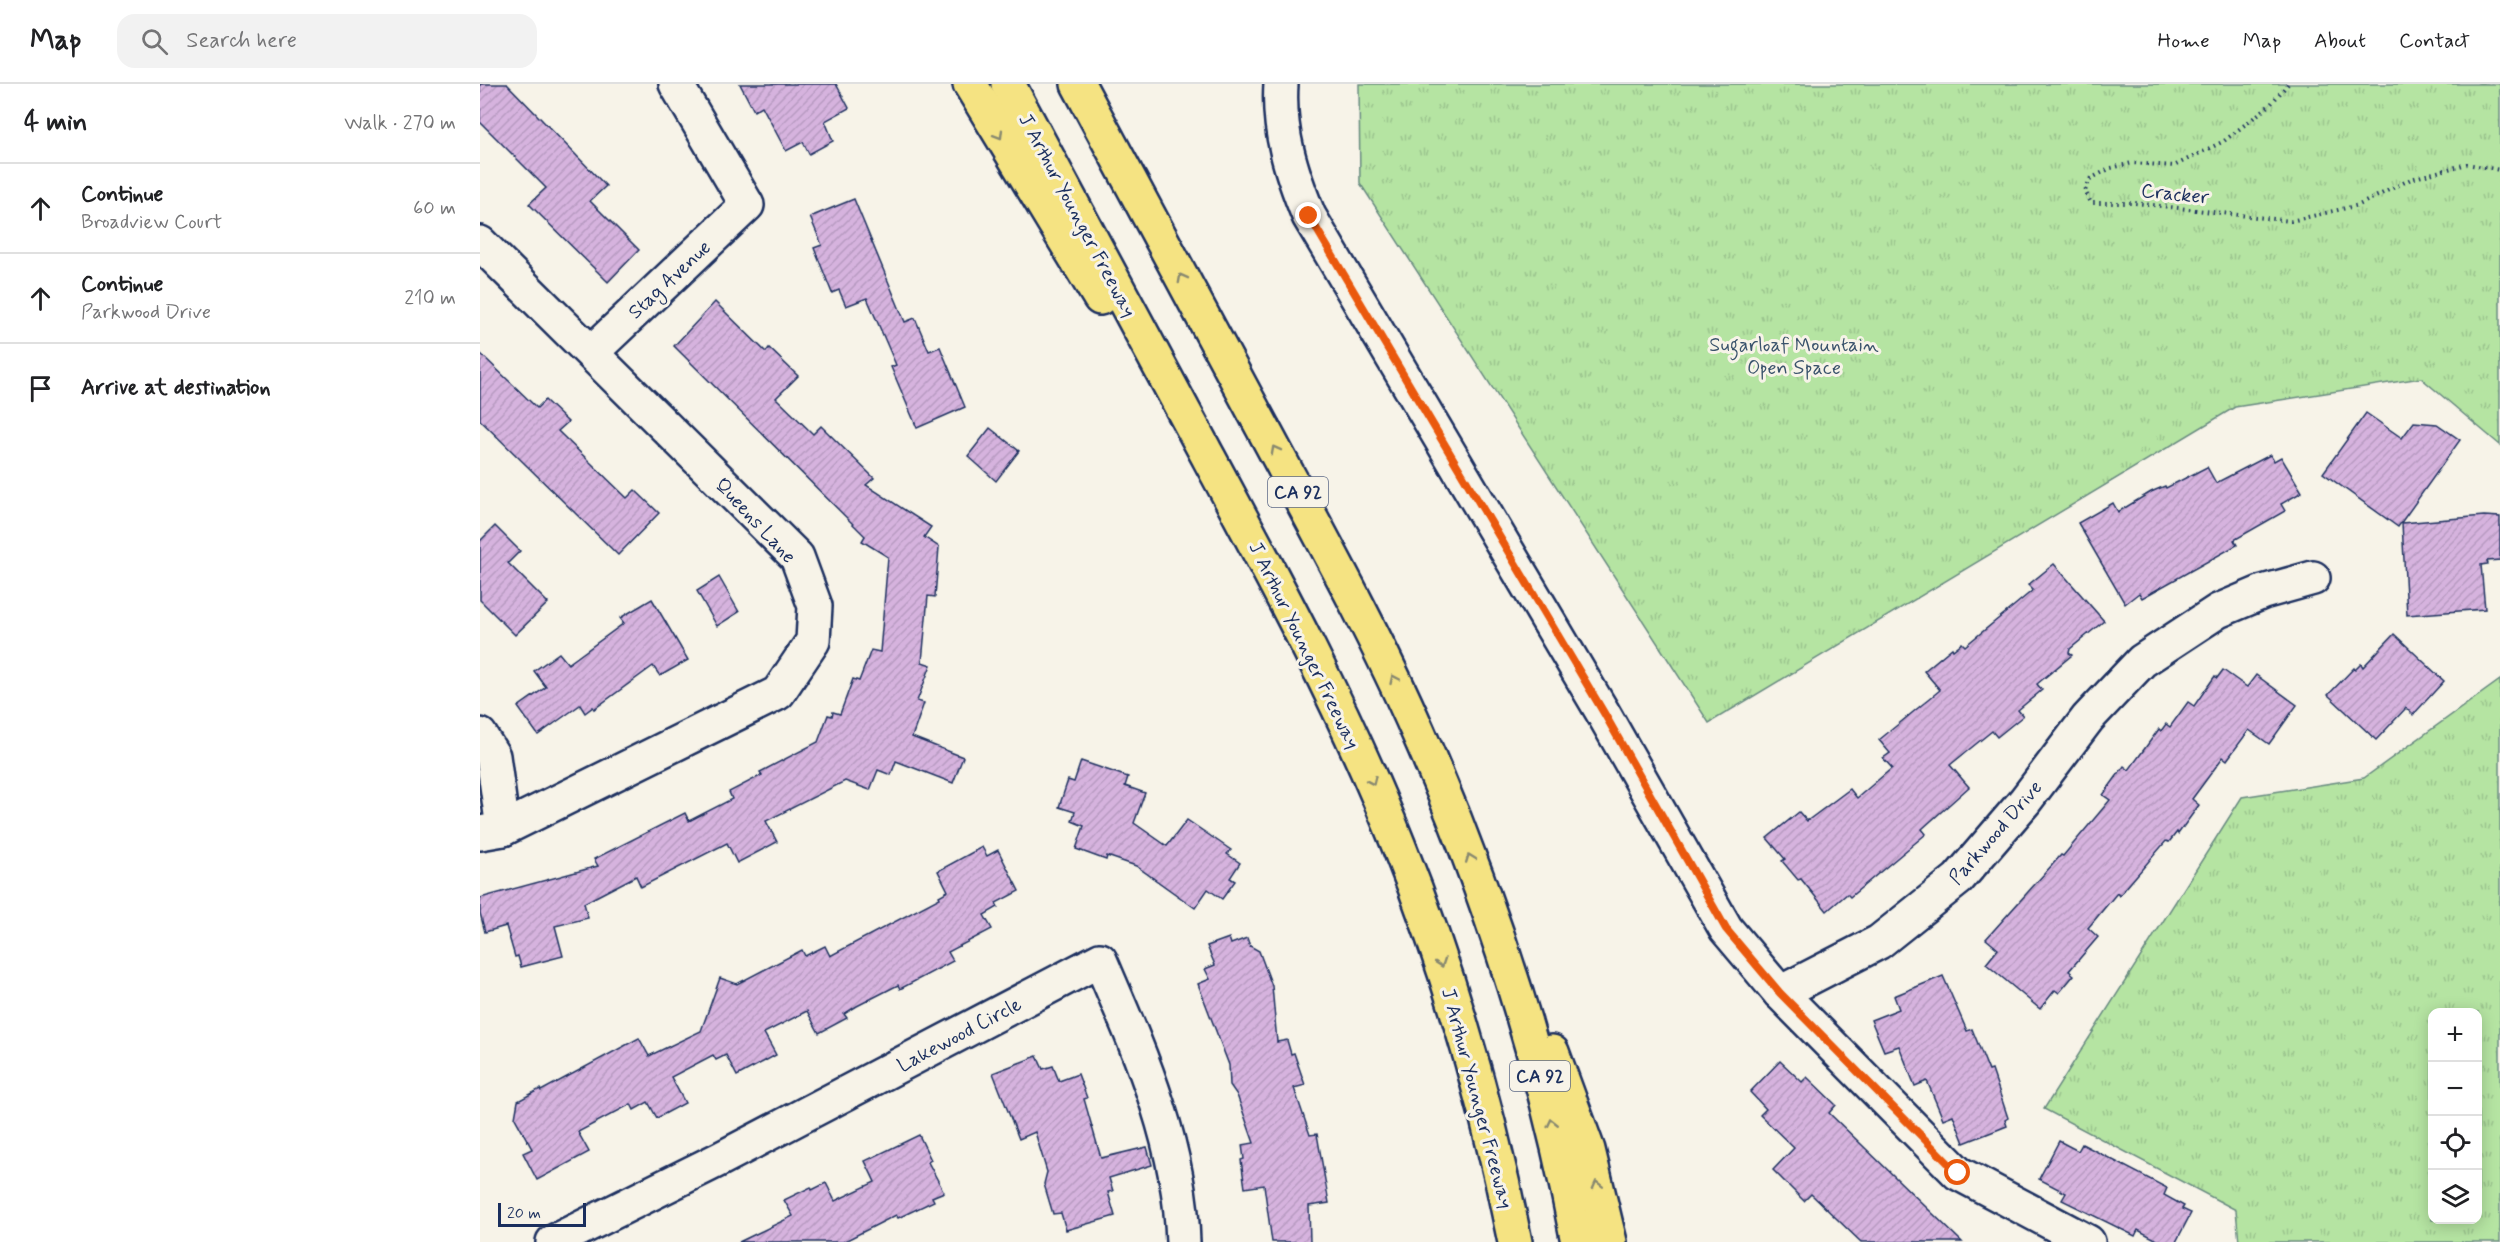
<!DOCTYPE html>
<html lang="en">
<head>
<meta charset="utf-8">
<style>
	body { margin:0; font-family:Mynerve,sans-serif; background:#f2f2f2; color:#202124 }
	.controls { position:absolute; right:18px; bottom:18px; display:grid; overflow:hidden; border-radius:12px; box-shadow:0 3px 15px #0003 }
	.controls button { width:54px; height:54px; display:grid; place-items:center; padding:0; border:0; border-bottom:2px solid #e0e0e0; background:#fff; color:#202124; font:30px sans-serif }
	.scale { position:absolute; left:18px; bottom:15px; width:88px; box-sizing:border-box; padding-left:6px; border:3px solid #1b2f5e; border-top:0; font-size:16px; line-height:21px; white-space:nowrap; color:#1b2f5e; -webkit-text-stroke:4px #f7f3e8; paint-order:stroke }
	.stop { position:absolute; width:18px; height:18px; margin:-14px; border:4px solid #ea580c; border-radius:50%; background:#fff }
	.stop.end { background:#ea580c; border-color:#fff; box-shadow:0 2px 6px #0008 }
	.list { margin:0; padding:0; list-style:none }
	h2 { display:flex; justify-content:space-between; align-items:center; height:78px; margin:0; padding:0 24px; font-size:26px }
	h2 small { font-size:20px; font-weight:400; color:#757577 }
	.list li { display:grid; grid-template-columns:39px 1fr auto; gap:18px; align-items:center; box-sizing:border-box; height:90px; padding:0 24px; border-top:2px solid #e0e0e0 }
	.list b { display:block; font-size:22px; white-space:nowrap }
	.list p { margin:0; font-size:20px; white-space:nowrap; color:#757577 }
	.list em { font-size:20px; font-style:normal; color:#757577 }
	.icon { flex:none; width:33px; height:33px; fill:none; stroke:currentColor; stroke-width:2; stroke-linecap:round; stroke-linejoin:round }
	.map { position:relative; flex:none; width:2020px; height:1158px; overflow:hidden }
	header { display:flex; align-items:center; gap:36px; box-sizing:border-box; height:84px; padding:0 30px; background:#fff; border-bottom:2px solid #e0e0e0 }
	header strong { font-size:28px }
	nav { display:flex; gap:33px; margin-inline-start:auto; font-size:21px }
	.search { width:420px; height:54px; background:#f2f2f2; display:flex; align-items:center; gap:15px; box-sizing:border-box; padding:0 21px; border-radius:18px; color:#757577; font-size:22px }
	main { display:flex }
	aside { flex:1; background:#fff }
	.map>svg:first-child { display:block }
	.park { fill:url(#park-tufts); stroke:#688a80; stroke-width:1.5; fill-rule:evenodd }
	.building { fill:url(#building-hatch); stroke:#1b2f5e; stroke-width:1.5 }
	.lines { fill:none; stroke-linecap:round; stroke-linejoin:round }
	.minor-casing { stroke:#1b2f5e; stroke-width:38 }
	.highway-casing { stroke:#1b2f5e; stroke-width:38 }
	.path { stroke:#1b2f5e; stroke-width:4; stroke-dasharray:1.5 4.5; stroke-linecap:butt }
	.minor { stroke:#f7f3e8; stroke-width:33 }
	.highway { stroke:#f5e382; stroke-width:33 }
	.oneway { stroke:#888970 }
	.route { stroke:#ea580c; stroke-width:8 }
	.labels { text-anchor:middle; stroke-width:6; stroke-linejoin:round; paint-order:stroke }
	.shield { fill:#f7f3e8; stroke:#5d6a87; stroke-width:1.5 }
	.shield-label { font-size:18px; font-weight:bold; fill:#1b2f5e }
	.street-label { font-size:20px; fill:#1b2f5e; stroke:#f7f3e8 }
	.park-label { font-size:20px; fill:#3a536c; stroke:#f7f3e8 }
</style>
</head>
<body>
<header>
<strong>Map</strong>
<div class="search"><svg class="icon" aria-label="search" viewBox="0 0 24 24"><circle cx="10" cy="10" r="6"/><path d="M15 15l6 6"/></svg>Search here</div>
<nav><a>Home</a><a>Map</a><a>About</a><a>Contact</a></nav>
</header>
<main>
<aside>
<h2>4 min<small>Walk · 270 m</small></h2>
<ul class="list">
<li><svg class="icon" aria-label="ahead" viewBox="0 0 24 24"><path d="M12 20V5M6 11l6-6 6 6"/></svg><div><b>Continue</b><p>Broadview Court</p></div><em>60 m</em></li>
<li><svg class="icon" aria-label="ahead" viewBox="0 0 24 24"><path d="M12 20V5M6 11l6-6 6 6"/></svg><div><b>Continue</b><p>Parkwood Drive</p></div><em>210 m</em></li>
<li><svg class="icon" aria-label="arrive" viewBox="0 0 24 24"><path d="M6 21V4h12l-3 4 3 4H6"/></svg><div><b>Arrive at destination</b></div></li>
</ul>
</aside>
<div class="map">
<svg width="2020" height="1158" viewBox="0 0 2020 1158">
	<defs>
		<pattern id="park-tufts" width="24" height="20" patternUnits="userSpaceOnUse" patternTransform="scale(1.5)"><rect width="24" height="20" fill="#b5e4a2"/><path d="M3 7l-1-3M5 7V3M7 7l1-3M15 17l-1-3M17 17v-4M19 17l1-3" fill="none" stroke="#9bc48e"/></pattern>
		<pattern id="building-hatch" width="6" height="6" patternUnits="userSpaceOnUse" patternTransform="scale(1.5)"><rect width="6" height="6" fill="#d6b3de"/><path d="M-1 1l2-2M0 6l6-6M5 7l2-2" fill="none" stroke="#b79ac1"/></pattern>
	</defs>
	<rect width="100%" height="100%" fill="#f7f3e8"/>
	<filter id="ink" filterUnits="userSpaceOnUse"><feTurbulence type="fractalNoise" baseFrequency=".0167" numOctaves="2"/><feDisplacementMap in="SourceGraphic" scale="12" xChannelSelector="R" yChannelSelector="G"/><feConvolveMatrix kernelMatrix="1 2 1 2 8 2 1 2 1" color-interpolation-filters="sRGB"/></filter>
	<g filter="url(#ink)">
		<g class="park">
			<polygon points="879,0 2020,0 2020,361 1941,294 1755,323 1229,639 880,99"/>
			<path d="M2020 596V1158H1759L1756 1126 1564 1025 1762 713 1884 694ZM1998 928V1136H1952V928Z"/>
		</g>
		<g class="building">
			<polygon points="0,0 27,0 126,102 110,117 159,166 128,198 49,120 66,104 0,38"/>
			<polygon points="260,0 356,0 369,24 345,37 353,57 329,70 323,58 306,67 282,22 274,27"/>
			<polygon points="374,115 425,238 435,234 449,267 460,263 485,323 437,344 411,283 416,281 387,214 366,222 359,206 352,209 334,164 342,161 330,133"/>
			<polygon points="235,218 286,268 289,264 318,292 296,314 333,350 341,342 394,394 386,401 451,443 444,453 459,463 455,513 448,512 442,578 451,581 437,617 444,619 432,653 483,673 473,699 416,677 411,691 398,686 390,706 365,697 286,737 297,758 257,779 247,759 161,803 156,792 104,819 108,834 75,842 83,872 41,883 38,872 35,873 26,842 5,848 0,829 0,814 118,782 114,775 205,729 209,737 252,715 249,708 282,691 280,688 338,658 348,631 352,632 353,628 360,630 373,595 379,597 391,566 400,568 408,473 382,457 385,452 194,262"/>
			<polygon points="0,269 57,324 65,316 88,338 78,347 147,414 155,406 179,429 138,471 0,336"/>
			<polygon points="1886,329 1922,354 1934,338 1957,340 1980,356 1918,443 1843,389"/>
			<polygon points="510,344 539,367 516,397 488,372"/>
			<polygon points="1790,371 1794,377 1801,373 1822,408 1801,420 1805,427 1754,456 1757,461 1662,514 1659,509 1645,520 1598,439 1633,419 1638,428 1671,408 1685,402 1686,404 1727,383 1736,399"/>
			<polygon points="2004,432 2020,433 2020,476 2007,477 2008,480 2001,481 2005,525 1927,531 1922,439"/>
			<polygon points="15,442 40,467 28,479 68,519 35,551 0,516 0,457"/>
			<polygon points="1574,480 1624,537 1590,565 1589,569 1592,571 1557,600 1562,606 1538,626 1543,632 1517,653 1512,647 1470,681 1489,703 1442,745 1446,750 1370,813 1367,810 1347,827 1321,795 1318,796 1302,777 1305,775 1287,754 1319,728 1327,737 1370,705 1377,714 1412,684 1403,674 1410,669 1399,656 1460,606 1444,587 1472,564 1473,566 1482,559 1485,562 1535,521 1553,506 1548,501"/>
			<polygon points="239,493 259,528 237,542 217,507"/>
			<polygon points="172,515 208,576 180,592 173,582 114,625 113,623 105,629 100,621 58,651 38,623 66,603 54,587 79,569 88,580 144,539 140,534"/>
			<polygon points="1914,550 1964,597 1933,631 1926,624 1896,656 1848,611 1874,584 1875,586 1881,580 1883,583"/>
			<polygon points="1743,586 1767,603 1776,591 1817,621 1789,660 1769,646 1747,676 1743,673 1712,715 1719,721 1698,750 1697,748 1689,758 1686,757 1639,812 1637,809 1608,844 1618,853 1589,887 1594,891 1579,909 1575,906 1560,925 1506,880 1518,865 1506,855 1581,771 1583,772 1630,716 1623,711 1644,682 1649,686 1679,645 1681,647 1686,640 1690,643 1708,618 1714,622 1735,592 1737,594"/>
			<polygon points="601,677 648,693 645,702 665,709 654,739 687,762 707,736 751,766 747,770 760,779 750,794 755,797 742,815 728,805 715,824 656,782 627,772 626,776 596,765 604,742 592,737 595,728 579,723 588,696 594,698"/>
			<polygon points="502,763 507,772 518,766 539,807 516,819 518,823 504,831 512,845 468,868 473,877 420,905 418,901 377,922 364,930 367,934 339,949 327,927 284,949 296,971 257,992 246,971 236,976 233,971 191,993 205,1019 177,1034 168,1018 154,1026 151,1020 98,1048 109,1068 57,1096 43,1069 52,1065 35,1034 38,1017 60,1005 61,1007 159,954 169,972 221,947 240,894 257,900 322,866 325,872 345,862 350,872 460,814 459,812 468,807 458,787"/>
			<polygon points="749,854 751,860 767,854 770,862 779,867 792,902 797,958 807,956 811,970 814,969 825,1001 814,1004 830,1051 837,1050 849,1119 829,1122 830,1158 792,1158 784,1101 765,1104 761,1076 764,1075 762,1061 774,1059 757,1011 750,1001 749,981 718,900 730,895 725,885 735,881 727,862"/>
			<polygon points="1463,892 1487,947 1492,945 1509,987 1512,986 1528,1034 1525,1036 1527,1042 1484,1059 1473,1031 1463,1035 1447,997 1435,1002 1419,962 1404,967 1391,936 1419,925 1414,912"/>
			<polygon points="557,972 563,985 573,982 579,997 598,990 607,1014 604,1015 621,1074 667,1063 672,1081 629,1094 633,1107 628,1108 635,1132 586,1146 581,1129 573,1130 564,1100 567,1088 555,1048 539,1055 513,989"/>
			<polygon points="1300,977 1322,998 1327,993 1356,1021 1349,1029 1482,1158 1381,1158 1331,1110 1324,1117 1293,1086 1314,1064 1280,1031 1286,1025 1270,1008"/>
			<polygon points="439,1051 451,1076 448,1078 464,1108 452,1113 454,1117 418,1134 416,1131 363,1158 259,1158 313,1132 304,1116 331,1103 332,1106 346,1099 355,1117 395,1098 385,1077"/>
			<polygon points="1579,1057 1598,1067 1602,1060 1687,1104 1684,1111 1704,1122 1702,1125 1711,1129 1696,1158 1681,1158 1658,1146 1655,1152 1582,1116 1586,1109 1559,1095"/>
		</g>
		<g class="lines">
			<g class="minor-casing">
				<g id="minor">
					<path d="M801 0C798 48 811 88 829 132L1123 629 1246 845 1300 909 1478 1089 1608 1158"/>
					<polyline points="0,159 317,473 335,522 333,557 298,609 23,745 0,749"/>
					<polyline points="112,268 267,121 196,0"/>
					<polyline points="0,651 13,672 23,745"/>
					<polyline points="1300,909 1399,858 1478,795 1545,717 1608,634 1662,577 1738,527 1783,508 1833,494"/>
					<path d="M73 1158 240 1075 620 876C659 967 700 1057 703 1158"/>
				</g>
			</g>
			<g class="highway-casing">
				<g id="highway">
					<polyline points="490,0 620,214"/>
					<path d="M528 0C593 122 659 243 724 365 794 495 864 624 918 760 970 889 1008 1023 1035 1158"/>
					<path d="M598 0C660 116 723 232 785 348 838 447 893 545 938 648 1010 811 1065 983 1098 1158"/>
					<polyline points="1072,968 1108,1066 1130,1158"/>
				</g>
			</g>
			<polyline class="path" points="1808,0 1790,21 1744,57 1694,82 1652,79 1631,84 1610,95 1605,107 1611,119 1655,119 1811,137 1879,121 1931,95 1987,80 2020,86"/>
			<use href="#minor" class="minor"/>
			<use href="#highway" class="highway"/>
		</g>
		<defs><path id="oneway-chevron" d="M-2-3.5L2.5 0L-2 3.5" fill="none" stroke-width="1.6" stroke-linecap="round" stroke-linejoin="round" transform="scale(1.5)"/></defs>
		<g class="oneway">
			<use href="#oneway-chevron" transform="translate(519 51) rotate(59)"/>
			<use href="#oneway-chevron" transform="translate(702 194) rotate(-118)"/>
			<use href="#oneway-chevron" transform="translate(795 366) rotate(-118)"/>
			<use href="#oneway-chevron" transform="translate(914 595) rotate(-115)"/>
			<use href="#oneway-chevron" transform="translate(892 697) rotate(66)"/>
			<use href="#oneway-chevron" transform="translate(990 774) rotate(-110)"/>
			<use href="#oneway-chevron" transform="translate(961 879) rotate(71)"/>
			<use href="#oneway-chevron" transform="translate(1072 1039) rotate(-103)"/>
			<use href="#oneway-chevron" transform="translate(1117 1101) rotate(-104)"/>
		</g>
	</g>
	<g class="lines" filter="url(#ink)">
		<polyline class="route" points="829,132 1124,629 1246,845 1300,909 1478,1089"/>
	</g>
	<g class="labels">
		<g class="shield">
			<rect x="788" y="393" width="60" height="30" rx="4.5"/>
			<rect x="1030" y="977" width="60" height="30" rx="4.5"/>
		</g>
		<g class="shield-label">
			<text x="818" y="414">CA 92</text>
			<text x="1060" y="998">CA 92</text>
		</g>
		<g class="street-label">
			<text transform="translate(1695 109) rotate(6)" y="7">Cracker</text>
			<text transform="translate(598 131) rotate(62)" y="7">J Arthur Younger Freeway</text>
			<text transform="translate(189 195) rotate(-43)" y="7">Stag Avenue</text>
			<text transform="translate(276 436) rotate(47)" y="7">Queens Lane</text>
			<text transform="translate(825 561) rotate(64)" y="7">J Arthur Younger Freeway</text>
			<text transform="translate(1515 748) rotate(-49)" y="7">Parkwood Drive</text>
			<text transform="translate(479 950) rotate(-28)" y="7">Lakewood Circle</text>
			<text transform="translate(998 1014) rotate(75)" y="7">J Arthur Younger Freeway</text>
		</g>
		<g class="park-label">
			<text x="1314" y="267">Sugarloaf Mountain<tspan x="1314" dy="23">Open Space</tspan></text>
		</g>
	</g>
</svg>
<div class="controls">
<button>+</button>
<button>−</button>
<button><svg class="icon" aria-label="locate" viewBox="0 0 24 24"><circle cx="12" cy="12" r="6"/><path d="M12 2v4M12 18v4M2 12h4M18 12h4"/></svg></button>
<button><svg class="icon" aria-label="layers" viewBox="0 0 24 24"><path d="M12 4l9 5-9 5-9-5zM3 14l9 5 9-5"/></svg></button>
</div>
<div class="scale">20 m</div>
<div class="stop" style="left:1478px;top:1089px"></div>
<div class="stop end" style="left:829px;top:132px"></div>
</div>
</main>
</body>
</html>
